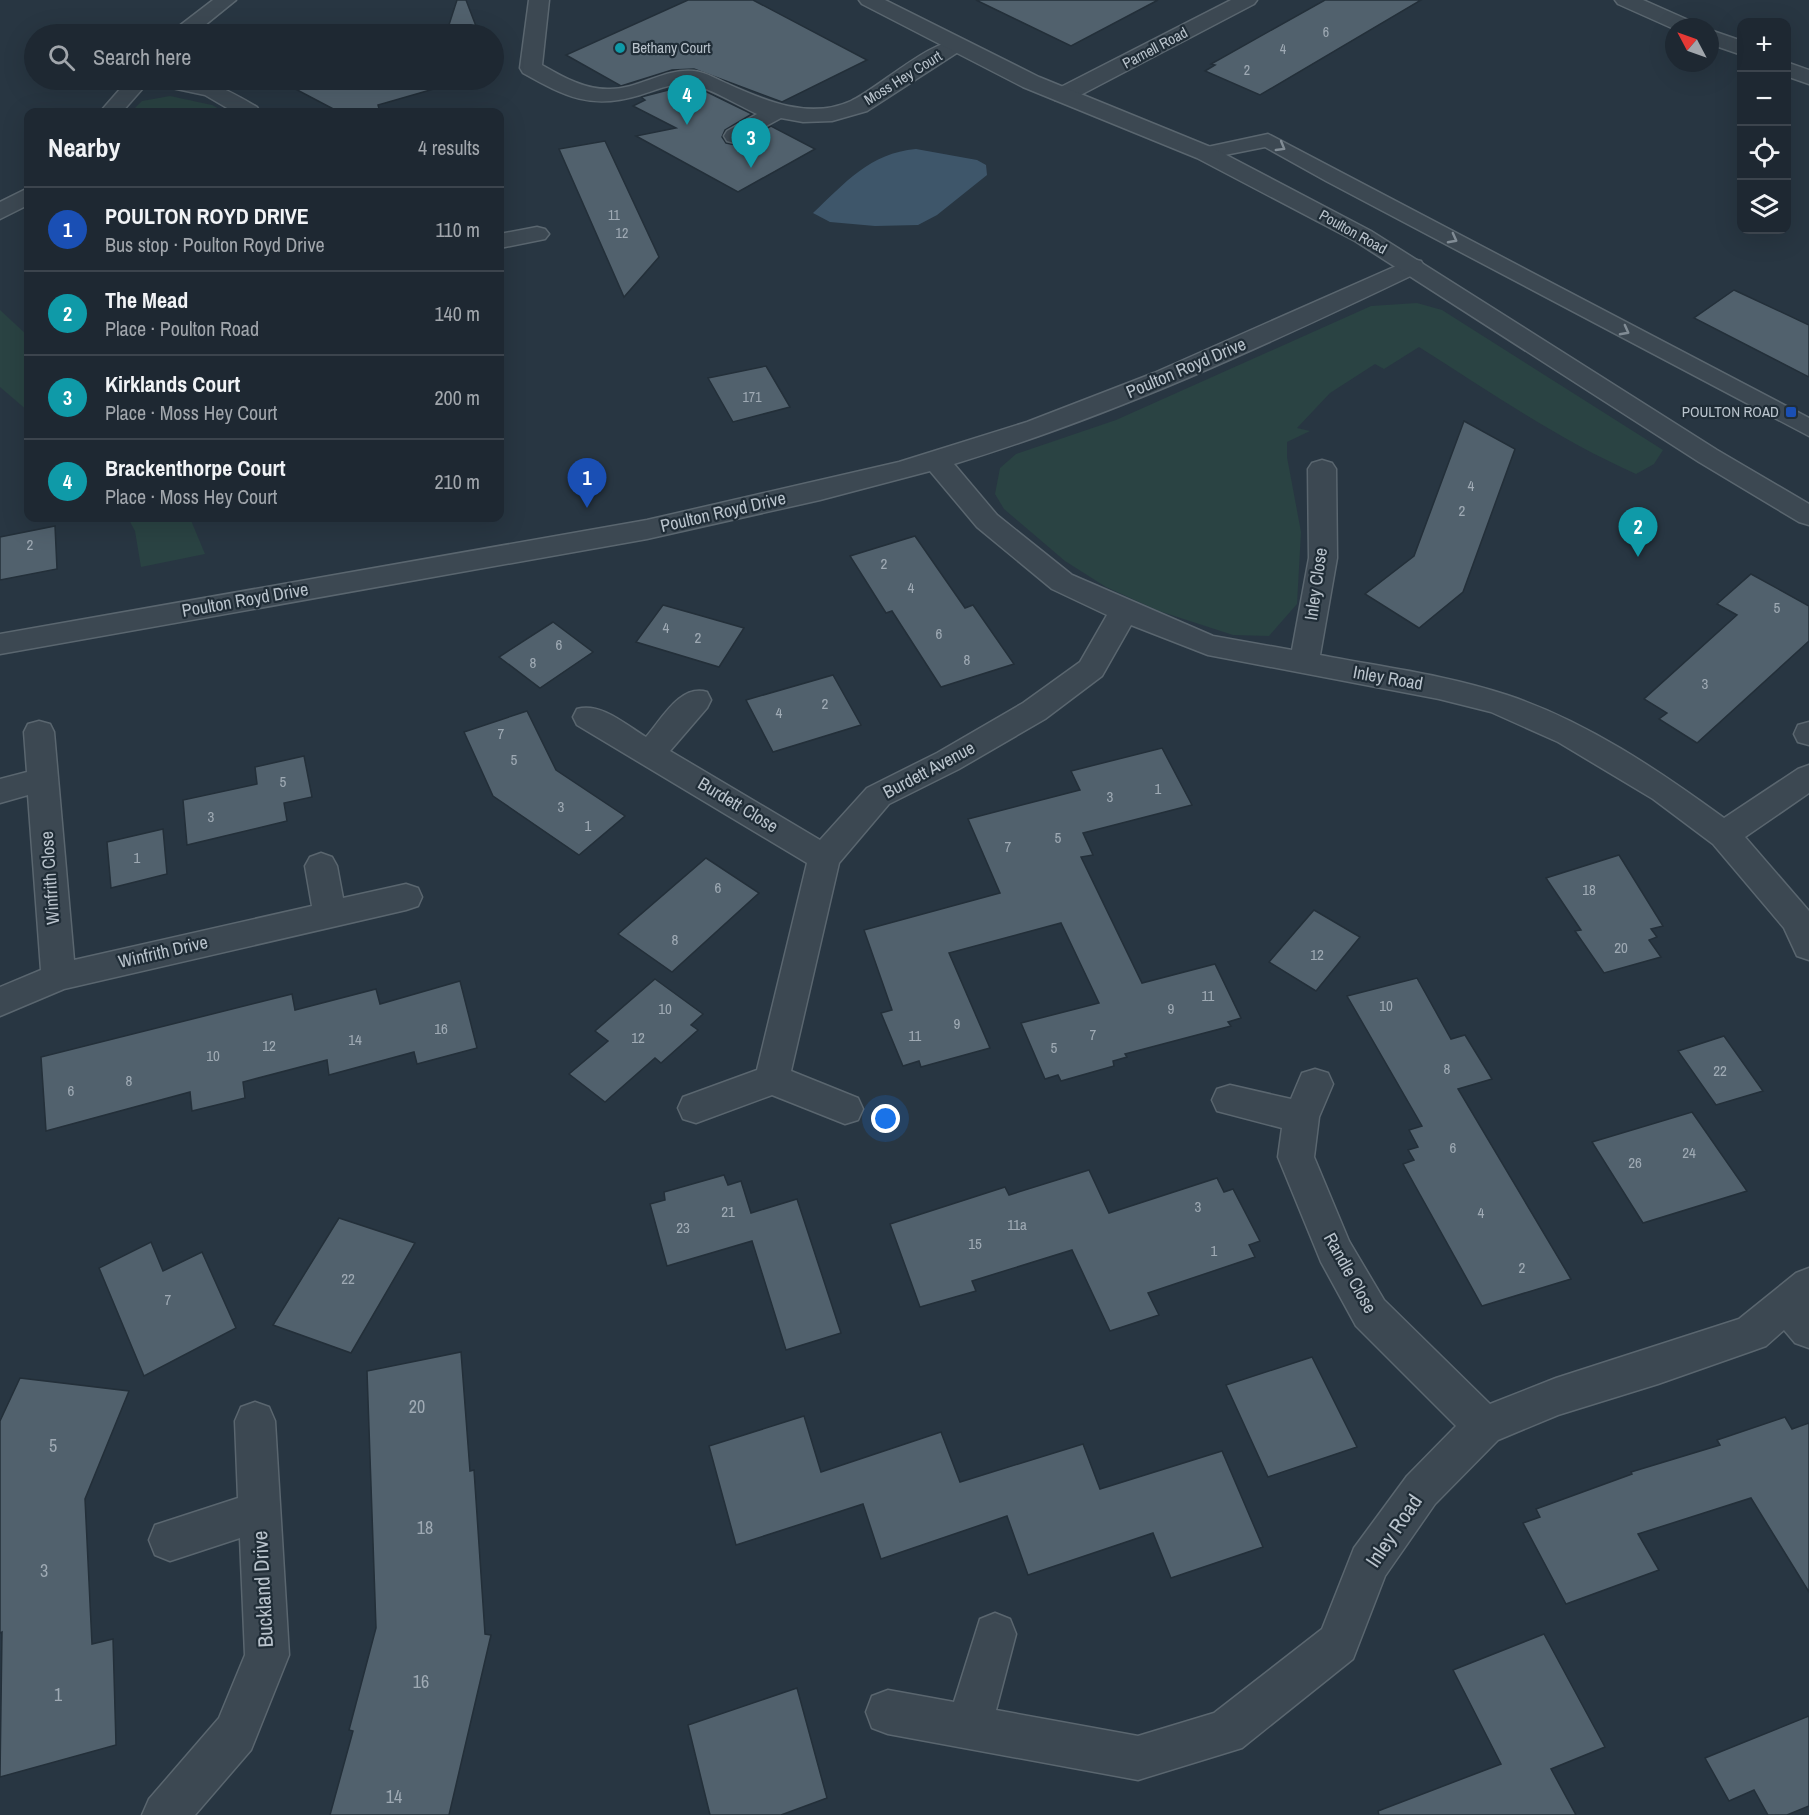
<!DOCTYPE html>
<html lang="en">
<head>
<meta charset="utf-8">
<style>
	body { margin:0; font-family:"Archivo Narrow",sans-serif; background:#2b343e; color:#f1f3f6 }
	.controls { position:absolute; right:18px; top:18px; display:grid; overflow:hidden; border-radius:12px; box-shadow:0 6px 24px #0002 }
	.controls button { width:54px; height:54px; display:grid; place-items:center; padding:0; border:0; border-bottom:2px solid #3c444d; background:#1e2832; color:#f1f3f6; font:30px sans-serif }
	.compass { position:absolute; left:1665px; top:18px; width:54px; height:54px; border-radius:50%; background:#1e2832; box-shadow:0 6px 24px #0002; rotate:311deg }
	.you { position:absolute; left:886px; top:1119px; width:21px; height:21px; margin:-15px; border:4px solid #fff; border-radius:50%; background:#1a73e8; box-shadow:0 0 0 9px #1a73e833 }
	.badge { display:grid; place-items:center; width:39px; height:39px; border-radius:50%; background:#1a73e8; color:#fff; font-size:20px; font-weight:700 }
	.pin { position:absolute; translate:-50% -50px; filter:drop-shadow(0 2px 3px #0008) }
	.pin::after { content:''; position:absolute; top:32px; width:21px; height:18px; background:inherit; clip-path:polygon(0 0,100% 0,50% 100%) }
	.list { margin:0; padding:0; list-style:none }
	h2 { display:flex; justify-content:space-between; align-items:center; height:78px; margin:0; padding:0 24px; font-size:26px }
	h2 small { font-size:20px; font-weight:400; color:#a1a6ac }
	.list li { display:grid; grid-template-columns:39px 1fr auto; gap:18px; align-items:center; box-sizing:border-box; height:84px; padding:0 24px; border-top:2px solid #3c444d }
	.list b { display:block; font-size:22px; white-space:nowrap }
	.list p { margin:0; font-size:20px; white-space:nowrap; color:#a1a6ac }
	.list em { font-size:20px; font-style:normal; color:#a1a6ac }
	.icon { flex:none; width:33px; height:33px; fill:none; stroke:currentColor; stroke-width:2; stroke-linecap:round; stroke-linejoin:round }
	.map { position:relative; flex:none; width:1809px; height:1815px; overflow:hidden }
	.search { position:absolute; background:#1e2832; box-shadow:0 6px 24px #0002; left:24px; top:24px; width:480px; height:66px; display:flex; align-items:center; gap:15px; box-sizing:border-box; padding:0 21px; border-radius:33px; color:#a1a6ac; font-size:22px }
	.panel { position:absolute; background:#1e2832; box-shadow:0 6px 24px #0002; left:24px; top:108px; width:480px; height:414px; border-radius:12px }
	.map>svg:first-child { display:block }
	.green { fill:#2a4343 }
	.water { fill:#3e566a }
	.building { fill:#51616d; stroke:#232f39; stroke-width:1.5 }
	.lines { fill:none; stroke-linecap:round; stroke-linejoin:round }
	.service-casing { stroke:#5a666f; stroke-width:3 }
	.minor-casing { stroke:#5a666f; stroke-width:3 }
	.tertiary-casing { stroke:#5a666f; stroke-width:3 }
	.service { fill:#3c4852; fill-rule:evenodd }
	.minor { fill:#3c4852; fill-rule:evenodd }
	.tertiary { fill:#3c4852; fill-rule:evenodd }
	.oneway { stroke:#818c95 }
	.culture-dot { fill:#0f9aa8; stroke:#202d37; stroke-width:2 }
	.transit-dot { fill:#1a4fb4; stroke:#202d37; stroke-width:2 }
	.labels { text-anchor:middle; stroke-width:4.5; stroke-linejoin:round; paint-order:stroke }
	.far-number-label { font-size:14px; fill:#9faab4 }
	.far-poi-label { font-size:15px; fill:#b9c3cc; stroke:#202d37; text-anchor:start }
	.far-street-label { font-size:15px; fill:#b9c3cc; stroke:#202d37 }
	.number-label { font-size:15px; fill:#9faab4 }
	.street-label { font-size:18px; fill:#b9c3cc; stroke:#202d37 }
	.near-number-label { font-size:18px; fill:#9faab4 }
	.near-street-label { font-size:21px; fill:#b9c3cc; stroke:#202d37 }
</style>
</head>
<body>
<div class="map">
<svg width="1809" height="1815" viewBox="0 0 1809 1815">
	<rect width="100%" height="100%" fill="#283642"/>
	<g class="green">
		<polygon points="170,96 212,105 225,112 131,112 142,101"/>
		<path d="M1417 303 1442 310 1663 450 1654 464 1636 474C1559 440 1490 392 1419 347L1384 369 1375 364 1330 393 1297 428 1310 431 1287 442V457L1301 532 1297 604 1269 636 1233 635 1159 611 1106 587 1065 561 1004 509 995 494 1000 468 1016 454 1116 420 1371 306Z"/>
		<polygon points="0,310 28,336 28,411 0,387"/>
		<polygon points="128,518 190,518 205,554 141,567 135,531"/>
	</g>
	<path class="water" d="M916 149 977 160 986 165 987 175 937 215 918 225 875 226 830 222 813 213C845 183 870 153 916 149Z"/>
	<g class="building">
		<polygon points="457,0 466,0 479,34 446,34"/>
		<polygon points="688,0 753,0 867,60 782,102 694,69 672,70 621,86 566,55"/>
		<polygon points="976,0 1158,0 1071,46"/>
		<polygon points="1325,0 1421,0 1260,95 1205,71 1215,65 1211,64"/>
		<polygon points="291,80 465,80 378,105 380,112 339,112 284,83"/>
		<polygon points="684,86 703,90 752,114 725,130 722,137 726,143 736,145 771,126 815,149 738,192 636,136 676,128 633,106 645,100 641,97"/>
		<polygon points="605,141 659,257 624,297 559,149"/>
		<polygon points="1734,290 1809,325 1809,377 1694,318"/>
		<polygon points="766,366 790,407 733,422 708,378"/>
		<polygon points="1464,421 1515,449 1463,592 1419,628 1365,594 1414,556"/>
		<polygon points="55,526 57,569 0,580 0,537"/>
		<polygon points="915,536 965,608 973,605 1014,664 941,687 892,611 886,613 850,556"/>
		<polygon points="1751,574 1809,606 1809,641 1697,743 1659,719 1667,713 1644,699 1737,615 1717,604"/>
		<polygon points="663,605 695,614 744,628 719,667 636,642"/>
		<polygon points="553,622 593,652 540,688 499,657"/>
		<polygon points="833,675 861,725 773,752 746,700"/>
		<polygon points="527,711 556,770 625,816 579,855 493,796 464,732"/>
		<polygon points="1162,748 1192,805 1083,833 1093,855 1081,857 1142,983 1215,964 1241,1018 1228,1022 1231,1026 1125,1054 1127,1057 1113,1061 1114,1066 1061,1081 1058,1075 1045,1079 1021,1023 1099,1003 1061,923 949,953 990,1048 921,1067 919,1061 903,1066 881,1013 892,1010 864,930 1000,893 968,819 1080,790 1071,771"/>
		<polygon points="304,756 312,797 284,803 287,821 187,845 183,800 257,784 255,767"/>
		<polygon points="163,829 167,874 111,888 107,842"/>
		<polygon points="1619,855 1663,926 1651,929 1657,937 1649,940 1661,957 1604,973 1575,931 1581,930 1546,878"/>
		<polygon points="706,858 759,893 672,972 618,934"/>
		<polygon points="1314,910 1360,937 1316,991 1269,962"/>
		<polygon points="1417,978 1451,1039 1465,1035 1492,1079 1458,1089 1571,1279 1482,1306 1403,1164 1414,1160 1408,1150 1418,1147 1409,1130 1422,1126 1347,996"/>
		<polygon points="655,979 703,1014 691,1025 698,1030 661,1063 655,1058 605,1102 569,1074 608,1041 595,1031"/>
		<polygon points="460,981 477,1048 417,1064 414,1052 329,1075 327,1060 243,1082 245,1098 192,1111 190,1092 46,1131 41,1057 292,994 295,1010 376,989 380,1004"/>
		<polygon points="1724,1036 1763,1091 1716,1105 1678,1051"/>
		<polygon points="1692,1112 1747,1191 1643,1223 1592,1142"/>
		<polygon points="1089,1170 1109,1213 1217,1178 1224,1192 1233,1189 1260,1241 1249,1245 1255,1257 1148,1293 1159,1315 1110,1331 1072,1250 972,1281 976,1291 920,1307 890,1224 1005,1187 1009,1195"/>
		<polygon points="724,1175 728,1185 741,1181 751,1213 797,1199 841,1333 786,1350 752,1241 667,1266 650,1204 665,1200 664,1192"/>
		<polygon points="339,1218 415,1243 351,1353 273,1325"/>
		<polygon points="151,1242 163,1271 202,1252 236,1328 144,1376 99,1268"/>
		<polygon points="461,1352 470,1471 474,1470 485,1634 491,1635 449,1815 330,1815 353,1731 349,1730 376,1628 367,1371"/>
		<polygon points="1312,1357 1357,1447 1268,1477 1226,1385"/>
		<polygon points="20,1378 129,1391 85,1499 92,1644 113,1639 116,1745 0,1777 2,1632 0,1633 0,1421"/>
		<polygon points="804,1416 821,1472 941,1432 960,1482 1083,1444 1100,1489 1222,1451 1263,1547 1171,1578 1153,1533 1028,1575 1007,1516 881,1559 863,1504 736,1545 709,1446"/>
		<polygon points="1785,1417 1792,1429 1809,1423 1809,1592 1751,1498 1638,1534 1659,1570 1566,1604 1523,1523 1540,1517 1536,1509 1632,1474 1631,1472 1720,1445 1717,1440"/>
		<polygon points="1544,1634 1605,1747 1551,1769 1576,1815 1379,1815 1378,1811 1501,1764 1453,1670"/>
		<polygon points="797,1688 827,1798 781,1815 710,1815 688,1725"/>
		<polygon points="1809,1716 1809,1806 1787,1815 1768,1815 1754,1790 1729,1801 1705,1758"/>
	</g>
	<g class="lines">
		<g class="service-casing">
			<polygon id="service" points="1268,134 1809,418 1809,436 1326,181 1265,147 1205,159 1198,157 1195,153 1198,149"/>
		</g>
		<g class="minor-casing">
			<g id="minor">
				<polygon points="213,0 236,0 194,34 171,34 174,30"/>
				<path d="M529 0H549L542 65C563 77 585 90 610 89 639 89 664 68 694 71 706 72 718 80 728 84 766 101 809 120 851 101 878 89 937 33 965 41L969 45 867 111 832 121 803 122 781 118 735 143 727 141 724 136 727 131 757 114C742 107 704 85 690 84 673 82 656 90 640 95 591 110 566 97 523 73L520 68Z"/>
				<polygon points="1231,0 1257,0 1254,4 1071,100 1055,100 1052,95 1055,90"/>
				<polygon points="1615,0 1643,0 1695,23 1698,27 1674,29 1618,4"/>
				<polygon points="1710,30 1742,41 1742,55 1710,44"/>
				<polygon points="1786,62 1809,70 1809,84 1786,76"/>
				<polygon points="128,80 150,80 122,112 100,112"/>
				<path d="M155 80C199 75 220 85 257 107L260 112H234L205 95 158 85Z"/>
				<polygon points="28,188 28,205 0,219 0,202"/>
				<polygon points="537,227 545,229 549,234 545,239 500,248 500,234"/>
				<path d="M1412 259 1421 261 1424 266 1421 271C1269 344 1115 415 954 464L997 515 1072 575 1213 636 1292 650 1309 558 1308 469 1312 463 1322 460 1332 463 1336 469 1337 558 1320 655C1382 667 1447 675 1507 695 1586 721 1658 770 1724 818L1798 769 1809 765V793L1745 837 1809 911V960L1797 956 1784 928 1713 844 1653 799 1558 742 1491 712 1439 699 1208 655 1131 625 1102 676 1045 719 959 769 889 804 839 863 791 1071 858 1098 863 1109 858 1120 845 1124 772 1095 696 1123 683 1119 678 1108 683 1097 757 1070 807 863 577 725 573 717 577 709C601 702 626 725 646 737 662 719 680 684 707 692L711 700 707 708 670 751 820 840 867 788 937 753 1023 703 1080 662 1107 615 1052 589 977 527 930 471 820 500 647 539 0 654V634L647 520 899 462 1027 422 1154 373Z"/>
				<polygon points="39,721 50,724 54,732 74,960 312,906 305,866 310,857 321,853 332,857 337,866 343,898 406,884 418,888 422,897 418,906 406,910 64,989 0,1016 0,987 41,970 28,795 0,803 0,779 27,772 24,732 28,724"/>
				<polygon points="1809,722 1809,745 1798,742 1794,734 1798,725"/>
				<polygon points="1315,1069 1328,1073 1333,1084 1319,1117 1314,1157 1349,1241 1384,1300 1490,1404 1556,1378 1739,1319 1796,1273 1809,1268 1809,1348 1795,1343 1784,1330 1766,1346 1752,1351 1658,1384 1558,1415 1498,1440 1435,1504 1385,1576 1353,1659 1242,1748 1138,1780 888,1734 872,1728 866,1712 872,1696 888,1690 954,1702 980,1619 995,1613 1010,1619 1016,1634 996,1710 1138,1736 1214,1713 1322,1629 1354,1548 1407,1476 1456,1426 1356,1326 1321,1262 1278,1157 1282,1128 1217,1111 1212,1100 1217,1089 1230,1085 1291,1099 1302,1073"/>
				<polygon points="255,1402 269,1407 275,1421 289,1655 251,1750 195,1815 142,1815 149,1799 219,1718 245,1655 240,1538 170,1561 155,1555 149,1540 155,1525 238,1498 235,1421 241,1407"/>
			</g>
		</g>
		<g class="tertiary-casing">
			<polygon id="tertiary" points="859,0 885,0 1039,77 1213,148 1371,231 1717,450 1809,504 1809,525 1799,522 1699,462 1355,241 1197,158 1023,87 862,4"/>
		</g>
		<use href="#service" class="service"/>
		<use href="#minor" class="minor"/>
		<use href="#tertiary" class="tertiary"/>
	</g>
	<defs><path id="oneway-chevron" d="M-2-3.5L2.5 0L-2 3.5" fill="none" stroke-width="1.6" stroke-linecap="round" stroke-linejoin="round" transform="scale(1.5)"/></defs>
	<g class="oneway">
		<use href="#oneway-chevron" transform="translate(1281 147) rotate(30)"/>
		<use href="#oneway-chevron" transform="translate(1453 239) rotate(28)"/>
		<use href="#oneway-chevron" transform="translate(1625 331) rotate(28)"/>
	</g>
	<circle class="culture-dot" cx="620" cy="48" r="6"/>
	<rect class="transit-dot" x="1785" y="406" width="12" height="12" rx="3"/>
	<g class="labels">
		<g class="far-number-label">
			<text x="1326" y="37">6</text>
			<text x="1283" y="54">4</text>
			<text x="1247" y="75">2</text>
			<text x="614" y="220">11</text>
			<text x="622" y="238">12</text>
			<text x="752" y="402">171</text>
		</g>
		<g class="far-poi-label">
			<text x="632" y="53">Bethany Court</text>
			<text x="1779" y="417" text-anchor="end">POULTON ROAD</text>
		</g>
		<g class="far-street-label">
			<text transform="translate(1155 48) rotate(-28)" y="5">Parnell Road</text>
			<text transform="translate(903 78) rotate(-32)" y="5">Moss Hey Court</text>
			<text transform="translate(1353 232) rotate(29)" y="5">Poulton Road</text>
		</g>
		<g class="number-label">
			<text x="1471" y="491">4</text>
			<text x="1462" y="516">2</text>
			<text x="30" y="550">2</text>
			<text x="884" y="569">2</text>
			<text x="911" y="593">4</text>
			<text x="1777" y="613">5</text>
			<text x="666" y="633">4</text>
			<text x="939" y="639">6</text>
			<text x="698" y="643">2</text>
			<text x="559" y="650">6</text>
			<text x="967" y="665">8</text>
			<text x="533" y="668">8</text>
			<text x="1705" y="689">3</text>
			<text x="825" y="709">2</text>
			<text x="779" y="718">4</text>
			<text x="501" y="739">7</text>
			<text x="514" y="765">5</text>
			<text x="283" y="787">5</text>
			<text x="1158" y="794">1</text>
			<text x="1110" y="802">3</text>
			<text x="561" y="812">3</text>
			<text x="211" y="822">3</text>
			<text x="588" y="831">1</text>
			<text x="1058" y="843">5</text>
			<text x="1008" y="852">7</text>
			<text x="137" y="863">1</text>
			<text x="718" y="893">6</text>
			<text x="1589" y="895">18</text>
			<text x="675" y="945">8</text>
			<text x="1621" y="953">20</text>
			<text x="1317" y="960">12</text>
			<text x="1208" y="1001">11</text>
			<text x="1386" y="1011">10</text>
			<text x="665" y="1014">10</text>
			<text x="1171" y="1014">9</text>
			<text x="957" y="1029">9</text>
			<text x="441" y="1034">16</text>
			<text x="1093" y="1040">7</text>
			<text x="915" y="1041">11</text>
			<text x="638" y="1043">12</text>
			<text x="355" y="1045">14</text>
			<text x="269" y="1051">12</text>
			<text x="1054" y="1053">5</text>
			<text x="213" y="1061">10</text>
			<text x="1447" y="1074">8</text>
			<text x="1720" y="1076">22</text>
			<text x="129" y="1086">8</text>
			<text x="71" y="1096">6</text>
			<text x="1453" y="1153">6</text>
			<text x="1689" y="1158">24</text>
			<text x="1635" y="1168">26</text>
			<text x="1198" y="1212">3</text>
			<text x="728" y="1217">21</text>
			<text x="1481" y="1218">4</text>
			<text x="1017" y="1230">11a</text>
			<text x="683" y="1233">23</text>
			<text x="975" y="1249">15</text>
			<text x="1214" y="1256">1</text>
			<text x="1522" y="1273">2</text>
			<text x="348" y="1284">22</text>
			<text x="168" y="1305">7</text>
		</g>
		<g class="street-label">
			<text transform="translate(1186 368) rotate(-23)" y="6">Poulton Royd Drive</text>
			<text transform="translate(723 512) rotate(-13)" y="6">Poulton Royd Drive</text>
			<text transform="translate(1316 584) rotate(-82)" y="6">Inley Close</text>
			<text transform="translate(245 600) rotate(-10)" y="6">Poulton Royd Drive</text>
			<text transform="translate(1388 678) rotate(10)" y="6">Inley Road</text>
			<text transform="translate(929 770) rotate(-28)" y="6">Burdett Avenue</text>
			<text transform="translate(738 805) rotate(31)" y="6">Burdett Close</text>
			<text transform="translate(50 878) rotate(-94)" y="6">Winfrith Close</text>
			<text transform="translate(163 952) rotate(-13)" y="6">Winfrith Drive</text>
			<text transform="translate(1350 1273) rotate(61)" y="6">Randle Close</text>
		</g>
		<g class="near-number-label">
			<text x="417" y="1413">20</text>
			<text x="53" y="1452">5</text>
			<text x="425" y="1534">18</text>
			<text x="44" y="1577">3</text>
			<text x="421" y="1688">16</text>
			<text x="58" y="1701">1</text>
			<text x="394" y="1803">14</text>
		</g>
		<g class="near-street-label">
			<text transform="translate(1394 1531) rotate(-56)" y="7">Inley Road</text>
			<text transform="translate(263 1589) rotate(-93)" y="7">Buckland Drive</text>
		</g>
	</g>
</svg>
<div class="controls">
<button>+</button>
<button>−</button>
<button><svg class="icon" aria-label="locate" viewBox="0 0 24 24"><circle cx="12" cy="12" r="6"/><path d="M12 2v4M12 18v4M2 12h4M18 12h4"/></svg></button>
<button><svg class="icon" aria-label="layers" viewBox="0 0 24 24"><path d="M12 4l9 5-9 5-9-5zM3 14l9 5 9-5"/></svg></button>
</div>
<svg class="compass" viewBox="-18 -18 36 36"><path d="M0-13l5 13h-10z" fill="#e53935"/><path d="M0 13l5-13h-10z" fill="#a1a6ac"/></svg>
<div class="you"></div>
<div class="pin badge" style="left:587px;top:508px;background:#1a4fb4">1</div>
<div class="pin badge" style="left:1638px;top:557px;background:#0f9aa8">2</div>
<div class="pin badge" style="left:751px;top:168px;background:#0f9aa8">3</div>
<div class="pin badge" style="left:687px;top:125px;background:#0f9aa8">4</div>
<div class="search"><svg class="icon" aria-label="search" viewBox="0 0 24 24"><circle cx="10" cy="10" r="6"/><path d="M15 15l6 6"/></svg>Search here</div>
<section class="panel">
<h2>Nearby<small>4 results</small></h2>
<ul class="list">
<li><span class="badge" style="background:#1a4fb4">1</span><div><b>POULTON ROYD DRIVE</b><p>Bus stop · Poulton Royd Drive</p></div><em>110 m</em></li>
<li><span class="badge" style="background:#0f9aa8">2</span><div><b>The Mead</b><p>Place · Poulton Road</p></div><em>140 m</em></li>
<li><span class="badge" style="background:#0f9aa8">3</span><div><b>Kirklands Court</b><p>Place · Moss Hey Court</p></div><em>200 m</em></li>
<li><span class="badge" style="background:#0f9aa8">4</span><div><b>Brackenthorpe Court</b><p>Place · Moss Hey Court</p></div><em>210 m</em></li>
</ul>
</section>
</div>
</body>
</html>
